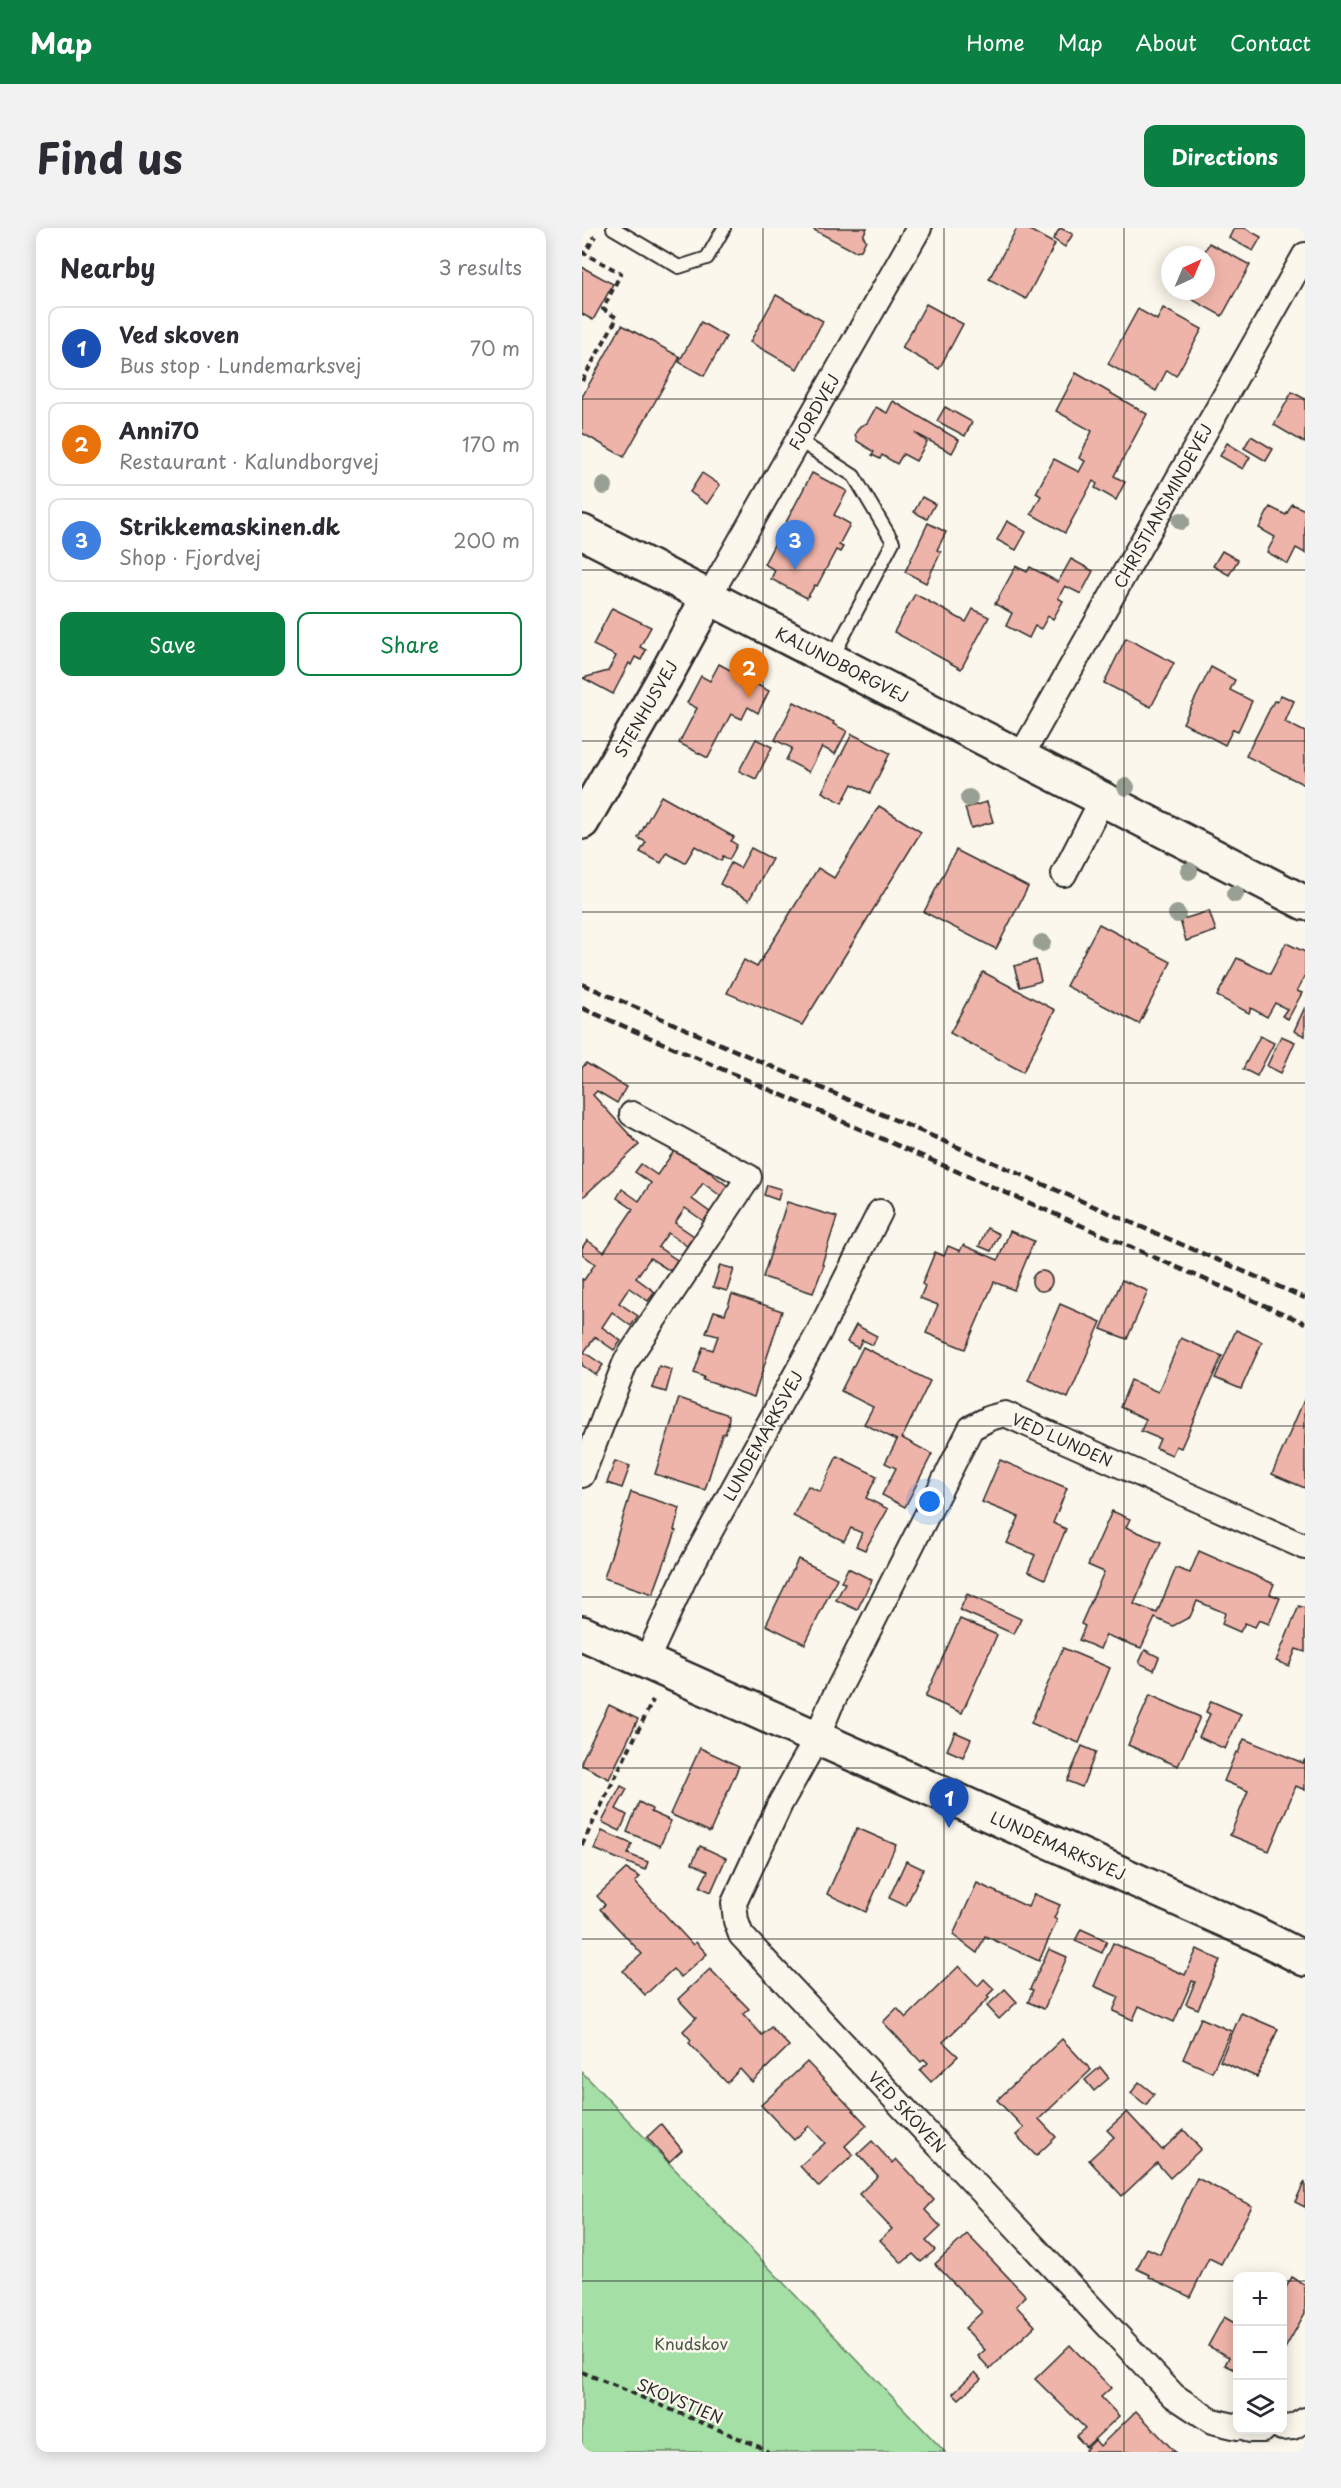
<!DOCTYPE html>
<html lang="en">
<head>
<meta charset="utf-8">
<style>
	body { margin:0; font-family:"Playpen Sans",sans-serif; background:#f2f2f3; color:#2b2b33 }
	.controls { position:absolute; right:18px; bottom:18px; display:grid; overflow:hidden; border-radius:12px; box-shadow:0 3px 15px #0003 }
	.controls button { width:54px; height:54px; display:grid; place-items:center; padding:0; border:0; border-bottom:2px solid #e1e1e2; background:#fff; color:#2b2b33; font:30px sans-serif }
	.compass { position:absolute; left:579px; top:18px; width:54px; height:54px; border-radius:50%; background:#fff; box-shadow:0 3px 15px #0003; rotate:44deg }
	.you { position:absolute; left:348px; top:1274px; width:21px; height:21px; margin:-15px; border:4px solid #fff; border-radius:50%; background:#1a73e8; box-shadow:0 0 0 9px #1a73e833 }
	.badge { display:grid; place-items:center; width:39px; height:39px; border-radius:50%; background:#0b8043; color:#fff; font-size:20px; font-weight:700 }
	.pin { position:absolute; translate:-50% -50px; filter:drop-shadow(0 2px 3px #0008) }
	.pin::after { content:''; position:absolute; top:32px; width:21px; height:18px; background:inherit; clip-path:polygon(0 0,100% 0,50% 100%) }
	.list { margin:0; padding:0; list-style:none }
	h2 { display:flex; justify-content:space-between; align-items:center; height:78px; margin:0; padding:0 24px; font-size:26px }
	h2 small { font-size:20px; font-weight:400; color:#7c7c81 }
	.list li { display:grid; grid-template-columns:39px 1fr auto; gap:18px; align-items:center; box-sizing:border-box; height:84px; margin:0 12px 12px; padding:0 12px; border:2px solid #e1e1e2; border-radius:12px }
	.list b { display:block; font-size:22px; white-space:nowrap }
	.list p { margin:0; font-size:20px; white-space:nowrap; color:#7c7c81 }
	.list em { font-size:20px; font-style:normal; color:#7c7c81 }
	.actions { display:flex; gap:12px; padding:18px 24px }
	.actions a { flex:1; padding:14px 0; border:2px solid #0b8043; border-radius:12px; text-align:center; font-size:21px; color:#0b8043 }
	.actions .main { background:#0b8043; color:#fff }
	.icon { flex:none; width:33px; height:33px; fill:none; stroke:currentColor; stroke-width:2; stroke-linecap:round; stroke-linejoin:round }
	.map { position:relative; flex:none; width:723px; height:2224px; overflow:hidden; border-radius:12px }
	header { display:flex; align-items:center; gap:36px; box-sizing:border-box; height:84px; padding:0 30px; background:#0b8043; color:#fff }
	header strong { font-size:28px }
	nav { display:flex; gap:33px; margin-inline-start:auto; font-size:21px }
	.intro { display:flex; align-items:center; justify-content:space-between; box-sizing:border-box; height:144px; padding:0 36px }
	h1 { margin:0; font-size:42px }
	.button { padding:15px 27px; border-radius:12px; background:#0b8043; color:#fff; font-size:21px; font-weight:700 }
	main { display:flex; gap:36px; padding:0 36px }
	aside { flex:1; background:#fff; border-radius:12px; box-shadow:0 3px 15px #0003 }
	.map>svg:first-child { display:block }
	.green { fill:#a4dfa5; stroke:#688568; stroke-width:1.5 }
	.building { fill:#efb4a9; stroke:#2b2b2b; stroke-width:1.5 }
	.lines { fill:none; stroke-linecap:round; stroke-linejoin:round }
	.lane-casing { stroke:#2b2b2b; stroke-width:16 }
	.street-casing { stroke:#2b2b2b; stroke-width:28 }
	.secondary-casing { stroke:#2b2b2b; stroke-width:38 }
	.path { stroke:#2b2b2b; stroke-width:4; stroke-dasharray:6 4.5; stroke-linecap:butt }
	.lane { stroke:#fbf7ec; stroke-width:12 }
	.street { stroke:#fbf7ec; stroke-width:24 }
	.secondary { stroke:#fbf7ec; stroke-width:33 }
	.rail { stroke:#2b2b2b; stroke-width:4.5; stroke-dasharray:9 4.5; stroke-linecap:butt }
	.tree { fill:#99a093 }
	.grid { fill:none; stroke:#2b2b2b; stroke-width:1.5; stroke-opacity:0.55 }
	.labels { text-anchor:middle; stroke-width:5; stroke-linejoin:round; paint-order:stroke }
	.street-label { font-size:16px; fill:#2b2b2b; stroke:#fbf7ec }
	.park-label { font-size:16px; fill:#49584a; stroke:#fbf7ec }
</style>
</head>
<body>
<header>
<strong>Map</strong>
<nav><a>Home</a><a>Map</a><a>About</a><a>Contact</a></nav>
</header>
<div class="intro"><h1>Find us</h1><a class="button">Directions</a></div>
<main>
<aside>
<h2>Nearby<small>3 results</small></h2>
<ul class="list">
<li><span class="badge" style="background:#1a4fb4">1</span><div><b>Ved skoven</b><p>Bus stop · Lundemarksvej</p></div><em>70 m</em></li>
<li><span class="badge" style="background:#e8710a">2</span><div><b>Anni70</b><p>Restaurant · Kalundborgvej</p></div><em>170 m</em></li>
<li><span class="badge" style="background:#3f7fe0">3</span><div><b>Strikkemaskinen.dk</b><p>Shop · Fjordvej</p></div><em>200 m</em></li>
</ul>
<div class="actions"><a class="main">Save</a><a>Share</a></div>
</aside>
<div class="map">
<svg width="723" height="2224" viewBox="0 0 723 2224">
	<rect width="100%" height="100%" fill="#fbf7ec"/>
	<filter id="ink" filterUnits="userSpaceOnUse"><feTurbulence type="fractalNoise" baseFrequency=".0167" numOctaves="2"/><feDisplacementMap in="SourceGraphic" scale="12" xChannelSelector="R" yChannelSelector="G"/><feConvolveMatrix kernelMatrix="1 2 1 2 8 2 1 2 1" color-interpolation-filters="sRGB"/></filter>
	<g filter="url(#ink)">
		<polygon class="green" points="0,1844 363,2224 0,2224"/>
		<g class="building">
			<polygon points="233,0 285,0 281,8 284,12 279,22 272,23 232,2"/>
			<polygon points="435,0 444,0 473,16 444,71 407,51"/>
			<polygon points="478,0 491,6 483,19 471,11"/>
			<polygon points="652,0 663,0 679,9 671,23 647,10"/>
			<polygon points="627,15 668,37 640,88 600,66 601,63 624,63 624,27 621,27"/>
			<polygon points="0,39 31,56 11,92 0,86"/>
			<polygon points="194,67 241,93 215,141 168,114"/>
			<polygon points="344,76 381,96 357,141 320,120"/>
			<polygon points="581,80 620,101 594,148 585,142 574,163 526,136 556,81 575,92"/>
			<polygon points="119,94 144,109 122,148 97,134"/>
			<polygon points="40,97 98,129 42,229 0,205 0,169"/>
			<polygon points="494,145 565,186 532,248 543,254 534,272 513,260 515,256 511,253 483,305 449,286 459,268 454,265 472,231 497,244 503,233 497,230 510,203 474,183"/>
			<polygon points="710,164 723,171 723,215 692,197"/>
			<polygon points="311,173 377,212 370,225 333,205 345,214 334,233 321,226 315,236 300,227 298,231 290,227 292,224 275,213 273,206 278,198 285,195 294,179 305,185"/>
			<polygon points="363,179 390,194 383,208 355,193"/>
			<polygon points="669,208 691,221 684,233 662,220"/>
			<polygon points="645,215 668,229 661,241 638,228"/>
			<polygon points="120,245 138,257 125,276 108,264"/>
			<polygon points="230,245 265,263 252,287 268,296 257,317 261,319 258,324 254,322 235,358 233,357 225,370 189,351 193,342 182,336"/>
			<polygon points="340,269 353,276 345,291 332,284"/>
			<polygon points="710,276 723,282 723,325 714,320 706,336 685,324 693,309 677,300 688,279 704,287"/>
			<polygon points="425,293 444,304 434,322 415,312"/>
			<polygon points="346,295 364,304 355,322 359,324 344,355 323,344"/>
			<polygon points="640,323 656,332 647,347 631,338"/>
			<polygon points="489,331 511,343 499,366 483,358 476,370 481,373 471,391 466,388 459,401 453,398 447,410 424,398 430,385 413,376 434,338 445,344 448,339 476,354"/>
			<polygon points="333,366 384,394 391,381 407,389 379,441 312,404"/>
			<polygon points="30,380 69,399 58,419 64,422 59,432 53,429 49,437 47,435 31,466 1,450 26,443 34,428 11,417"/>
			<polygon points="544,410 592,435 569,479 522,455"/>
			<polygon points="137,436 187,463 176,485 166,479 160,491 149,486 126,530 97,515 115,480 105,475 119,448 128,453"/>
			<polygon points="629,439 653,452 648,462 670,473 656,503 651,501 643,517 601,495"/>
			<polygon points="699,467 712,473 703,494 723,504 723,557 664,528 692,473 695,474"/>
			<polygon points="212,474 252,494 251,496 265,503 253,526 240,519 227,544 204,532 210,520 193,512"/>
			<polygon points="270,506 308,525 288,565 270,556 260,575 240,564"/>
			<polygon points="174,511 190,519 174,551 157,543"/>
			<polygon points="79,568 152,609 149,613 155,617 147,632 141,628 139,633 113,618 103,635 85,625 79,635 58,624 64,614 56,610"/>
			<polygon points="405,574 411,594 389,600 383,580"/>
			<polygon points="297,578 339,604 220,797 145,765 162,732 175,739 236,640 252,650"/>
			<polygon points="169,620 190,631 167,672 138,656 149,635 158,640"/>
			<polygon points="374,622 446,659 414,721 342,684"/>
			<polygon points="627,683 634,703 604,713 598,692"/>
			<polygon points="517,696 589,734 557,796 484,758"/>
			<polygon points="704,715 723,724 723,748 715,763 720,765 706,791 700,788 705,781 693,775 685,789 669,780 667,785 635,768 655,730 688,746"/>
			<polygon points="454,732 459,753 438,759 432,738"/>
			<polygon points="401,744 473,782 441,844 368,805"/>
			<polygon points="723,779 723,808 712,803"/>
			<polygon points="678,808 692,815 675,848 661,841"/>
			<polygon points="699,808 713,814 699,845 685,838"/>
			<polygon points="4,835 44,859 35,875 15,863 11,867 57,917 0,970 0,840"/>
			<polygon points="95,919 147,959 140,969 121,955 110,971 129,985 123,994 103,980 93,995 112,1008 105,1018 86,1005 76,1019 95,1032 88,1043 68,1030 54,1050 73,1064 66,1073 47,1060 37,1075 56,1088 49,1098 30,1084 20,1099 39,1113 32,1122 13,1109 2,1124 21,1137 14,1147 0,1137 0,1051 2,1052 13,1036 0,1026 0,1020 5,1012 22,1024 51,981 35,970 40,961 57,973 69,955 53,944 59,936 75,947"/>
			<polygon points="185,957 199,961 196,972 182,967"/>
			<polygon points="205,974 255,989 240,1036 242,1037 231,1065 181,1049"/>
			<polygon points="405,1000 417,1006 409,1023 397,1018"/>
			<polygon points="428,1003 452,1013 432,1062 412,1054 383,1121 344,1105 356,1077 338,1070 343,1058 340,1056 353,1024 362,1028 366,1018 378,1023 381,1017 416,1032"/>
			<polygon points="138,1037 152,1041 145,1063 131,1059"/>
			<circle cx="460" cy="1053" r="10"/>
			<polygon points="540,1052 566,1063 545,1111 519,1101"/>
			<polygon points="150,1066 200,1083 172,1169 121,1152 122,1149 112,1145 121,1119 131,1122 136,1108 124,1105 132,1083 143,1086"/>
			<polygon points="478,1076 519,1094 486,1170 446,1152"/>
			<polygon points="274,1097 295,1108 291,1117 280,1112 276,1120 265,1114"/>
			<polygon points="654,1102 680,1114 659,1161 633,1150"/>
			<polygon points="599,1110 640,1128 599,1220 594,1218 590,1227 574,1220 578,1211 559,1203 564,1191 538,1179 549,1152 576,1164"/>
			<polygon points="281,1119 348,1153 320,1210 350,1226 323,1279 300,1267 314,1240 303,1235 315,1212 282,1196 291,1179 259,1163"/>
			<polygon points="77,1138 90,1142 84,1164 70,1160"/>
			<polygon points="97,1170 147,1187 146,1198 143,1205 140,1206 123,1262 73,1246"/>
			<polygon points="722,1172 723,1172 723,1260 690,1246"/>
			<polygon points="255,1228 295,1248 284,1270 306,1281 283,1322 274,1318 280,1305 269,1300 262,1313 211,1288 226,1258 238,1264"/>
			<polygon points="418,1232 485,1260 471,1295 484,1301 463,1351 446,1343 453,1327 425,1315 437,1289 400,1274"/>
			<polygon points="33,1233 48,1238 40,1260 25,1255"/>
			<polygon points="49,1264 98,1280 92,1302 94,1303 71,1366 22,1350"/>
			<polygon points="530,1283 548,1291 544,1299 579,1314 552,1376 575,1385 594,1340 608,1345 617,1323 692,1356 688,1366 698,1370 687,1396 677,1392 673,1399 663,1395 658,1404 640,1396 643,1385 615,1373 608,1389 591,1398 573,1390 559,1420 524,1407 518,1421 497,1412 503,1398 499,1396 522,1344 506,1337"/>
			<polygon points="216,1331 255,1350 223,1416 184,1397"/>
			<polygon points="266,1340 290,1352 275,1382 254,1372 263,1355 259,1354"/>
			<polygon points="385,1366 439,1391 432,1406 378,1382"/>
			<polygon points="717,1378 723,1380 723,1424 714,1421 707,1438 694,1433"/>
			<polygon points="378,1391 415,1407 380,1485 343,1469"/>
			<polygon points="481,1420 528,1440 497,1515 449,1495"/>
			<polygon points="563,1422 577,1429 572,1442 557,1435"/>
			<polygon points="568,1467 618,1489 596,1538 546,1517"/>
			<polygon points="629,1473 659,1486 643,1521 617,1509 628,1486 624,1484"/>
			<polygon points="27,1477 56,1491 27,1551 0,1537 0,1532"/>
			<polygon points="373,1504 389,1511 381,1529 365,1522"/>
			<polygon points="662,1511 721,1535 723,1531 723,1562 714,1558 687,1623 648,1607 666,1563 642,1553 654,1524 656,1525"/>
			<polygon points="500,1518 514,1524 500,1559 485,1553"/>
			<polygon points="118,1520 157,1538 128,1604 88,1586"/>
			<polygon points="39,1558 45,1561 34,1581 45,1587 38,1603 20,1594"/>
			<polygon points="57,1574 70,1581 69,1584 89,1593 78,1618 45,1604"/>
			<polygon points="275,1600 314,1617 284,1684 245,1666"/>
			<polygon points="20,1603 50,1616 46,1626 66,1634 63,1642 12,1621"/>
			<polygon points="118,1618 144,1630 129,1664 118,1659 126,1643 110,1635"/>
			<polygon points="324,1633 341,1641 324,1678 307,1670"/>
			<polygon points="44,1641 58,1649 53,1654 111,1717 114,1714 125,1726 99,1749 91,1741 63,1767 41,1743 60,1726 18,1681 23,1677 15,1668"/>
			<polygon points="395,1655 446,1679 452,1666 478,1677 472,1690 475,1692 457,1733 403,1708 395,1725 371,1707"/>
			<polygon points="499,1701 525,1713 520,1725 493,1713"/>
			<polygon points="531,1715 603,1747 615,1721 638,1732 616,1781 604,1776 613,1754 610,1753 592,1794 557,1778 551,1792 531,1783 537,1769 512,1758"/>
			<polygon points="467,1721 485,1729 462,1781 446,1774 451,1762 448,1761"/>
			<polygon points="377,1738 396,1758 402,1751 412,1761 405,1768 407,1770 361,1814 376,1828 349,1854 338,1842 346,1835 342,1831 339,1834 301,1794 315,1780 324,1790"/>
			<polygon points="128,1741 167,1781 161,1786 180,1807 189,1799 207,1818 170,1854 158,1841 145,1855 107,1815 109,1812 101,1803 114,1790 96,1771"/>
			<polygon points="423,1761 435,1774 417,1791 405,1778"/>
			<polygon points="659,1785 696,1801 675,1849 638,1833"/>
			<polygon points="619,1790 649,1803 630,1844 601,1831"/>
			<polygon points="480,1811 509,1842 457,1891 474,1909 454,1928 434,1907 442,1900 415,1872"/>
			<polygon points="225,1834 285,1897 263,1918 271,1927 237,1959 218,1938 243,1915 227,1898 212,1912 179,1877"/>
			<polygon points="518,1839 527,1850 512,1863 503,1852"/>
			<polygon points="557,1854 572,1866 564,1877 549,1865"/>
			<polygon points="545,1884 580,1922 602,1902 619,1921 588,1950 575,1935 540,1968 507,1932 532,1909 525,1902"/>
			<polygon points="79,1896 100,1922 87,1934 65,1909"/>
			<polygon points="290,1913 310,1935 314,1931 352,1972 343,1982 359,1999 344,2013 353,2022 339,2034 331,2026 320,2035 298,2012 310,2001 277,1966 296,1948 276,1926"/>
			<polygon points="615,1950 670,1978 639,2036 627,2030 608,2069 567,2049 568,2047 555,2041 565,2020 578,2026"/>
			<polygon points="723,1953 723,1979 713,1974"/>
			<polygon points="385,2006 444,2068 434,2078 453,2098 408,2141 396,2128 403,2122 383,2100 400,2084 353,2036"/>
			<polygon points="710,2049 723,2057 723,2085 700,2126 700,2066"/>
			<polygon points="642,2089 656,2097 656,2143 643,2137 647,2129 626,2118"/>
			<polygon points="488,2117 529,2160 519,2169 537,2188 504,2219 494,2208 503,2200 453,2151"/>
			<polygon points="393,2144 399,2151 377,2171 371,2165"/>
			<polygon points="554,2183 593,2224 505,2224 503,2222 513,2212 518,2218"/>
		</g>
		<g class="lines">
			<g class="lane-casing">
				<g id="lane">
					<polyline points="31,0 97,39 125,30 142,0"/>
					<polyline points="216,212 272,248 311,314 250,430"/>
				</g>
			</g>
			<g class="street-casing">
				<g id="street">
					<polyline points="127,368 337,0"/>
					<polyline points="439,528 723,27"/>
					<polyline points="482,646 521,570"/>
					<polyline points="0,1247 44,1133 167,949 50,886"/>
					<polyline points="64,1433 102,1351 236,1106 298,984"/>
					<polyline points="656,2199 630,2193 592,2168 159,1707 154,1693 152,1675 198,1576 235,1510 248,1478 389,1200 408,1190 423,1186 723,1319"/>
					<polyline points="700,2200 711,2199 723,2192"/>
					<polyline points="668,2202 681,2202"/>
				</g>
			</g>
			<g class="secondary-casing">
				<g id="secondary">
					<polyline points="0,304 723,675"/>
					<polyline points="0,594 83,449 127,368"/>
					<polyline points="0,1405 670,1704 723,1731"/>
				</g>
			</g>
			<g class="path">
				<polyline points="0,24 3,26 13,8"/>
				<polyline points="0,153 35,90 21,81 39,45 3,26"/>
				<polyline points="0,1617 71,1472"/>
				<polyline points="0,2144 180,2220 186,2224"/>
			</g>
			<use href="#lane" class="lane"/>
			<use href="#street" class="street"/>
			<use href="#secondary" class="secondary"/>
			<g class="rail">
				<polyline points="0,756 723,1070"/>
				<polyline points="0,780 723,1095"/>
			</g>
		</g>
		<g class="tree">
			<circle cx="22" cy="258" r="9"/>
			<circle cx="599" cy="293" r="9"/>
			<circle cx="544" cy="559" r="9"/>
			<circle cx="387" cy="570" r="9"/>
			<circle cx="607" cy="643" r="9"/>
			<circle cx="653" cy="666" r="9"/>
			<circle cx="595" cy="686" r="9"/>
			<circle cx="460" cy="715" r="9"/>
		</g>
	</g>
	<path class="grid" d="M181 0V2224M362 0V2224M542 0V2224M0 171H723M0 342H723M0 513H723M0 684H723M0 855H723M0 1026H723M0 1198H723M0 1369H723M0 1540H723M0 1711H723M0 1882H723M0 2053H656M700 2053H723"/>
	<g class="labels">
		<g class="street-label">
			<text transform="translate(232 184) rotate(-60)" y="6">FJORDVEJ</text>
			<text transform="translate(581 278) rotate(-61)" y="6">CHRISTIANSMINDEVEJ</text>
			<text transform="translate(260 437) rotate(27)" y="6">KALUNDBORGVEJ</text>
			<text transform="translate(64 481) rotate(-60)" y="6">STENHUSVEJ</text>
			<text transform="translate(181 1208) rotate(-61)" y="6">LUNDEMARKSVEJ</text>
			<text transform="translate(480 1212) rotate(24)" y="6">VED LUNDEN</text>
			<text transform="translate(476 1618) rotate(24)" y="6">LUNDEMARKSVEJ</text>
			<text transform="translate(325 1884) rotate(47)" y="6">VED SKOVEN</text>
			<text transform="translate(98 2173) rotate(23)" y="6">SKOVSTIEN</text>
		</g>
		<g class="park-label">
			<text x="109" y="2122">Knudskov</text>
		</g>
	</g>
</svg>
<div class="controls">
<button>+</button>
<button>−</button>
<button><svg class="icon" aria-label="layers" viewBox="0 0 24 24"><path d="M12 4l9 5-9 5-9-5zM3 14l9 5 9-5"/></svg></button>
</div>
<svg class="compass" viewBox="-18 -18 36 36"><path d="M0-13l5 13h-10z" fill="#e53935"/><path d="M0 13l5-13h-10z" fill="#7c7c81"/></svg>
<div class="you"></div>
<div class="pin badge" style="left:367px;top:1600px;background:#1a4fb4">1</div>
<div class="pin badge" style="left:167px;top:470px;background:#e8710a">2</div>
<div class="pin badge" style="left:213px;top:342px;background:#3f7fe0">3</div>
</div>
</main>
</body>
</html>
